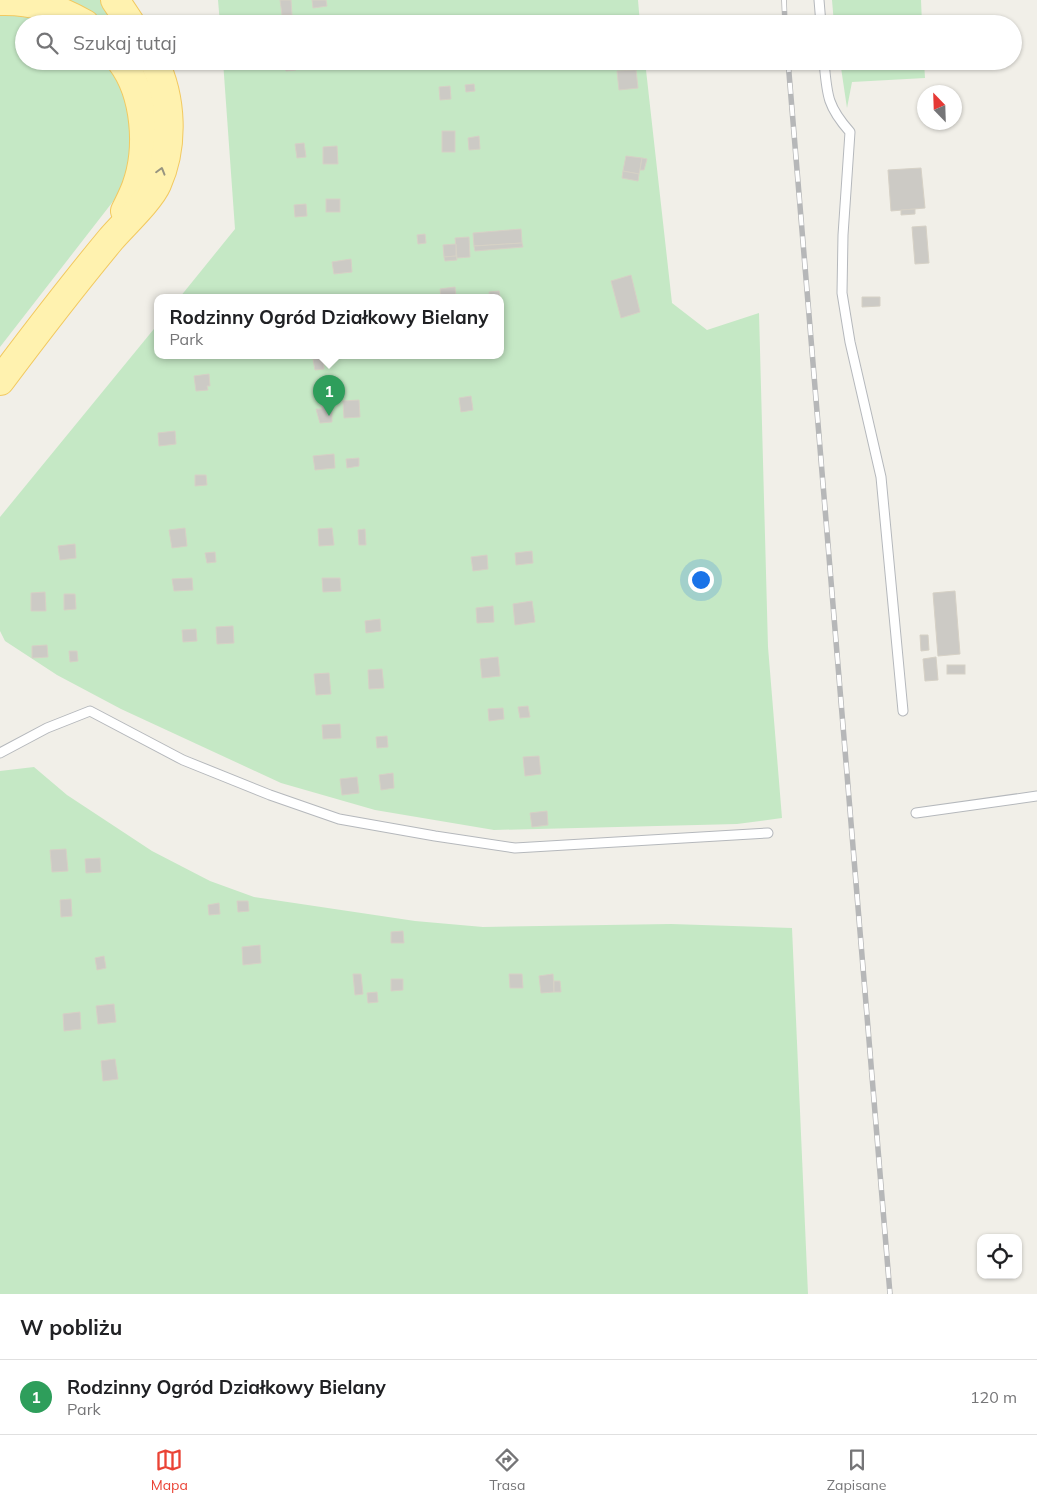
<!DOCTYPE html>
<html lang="pl">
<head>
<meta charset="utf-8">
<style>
	body { margin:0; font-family:Mulish,sans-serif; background:#f2f2f2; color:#202124 }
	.controls { position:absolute; right:15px; bottom:15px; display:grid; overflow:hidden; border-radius:10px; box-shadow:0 1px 4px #0004 }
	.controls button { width:45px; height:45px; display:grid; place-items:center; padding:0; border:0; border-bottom:1px solid #e0e0e0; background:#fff; color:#202124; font:25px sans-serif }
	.compass { position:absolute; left:917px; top:85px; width:45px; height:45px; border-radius:50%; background:#fff; box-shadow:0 1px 4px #0004; rotate:337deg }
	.you { position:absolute; left:700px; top:579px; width:18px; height:18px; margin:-12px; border:4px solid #fff; border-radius:50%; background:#1a73e8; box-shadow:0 0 0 8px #1a73e833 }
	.badge { display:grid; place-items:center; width:32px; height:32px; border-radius:50%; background:#ea4335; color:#fff; font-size:16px; font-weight:700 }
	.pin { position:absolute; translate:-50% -41px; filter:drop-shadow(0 1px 2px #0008) }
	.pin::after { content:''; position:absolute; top:26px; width:18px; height:15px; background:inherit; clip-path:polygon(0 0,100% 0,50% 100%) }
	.popup { position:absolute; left:154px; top:294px; width:350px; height:65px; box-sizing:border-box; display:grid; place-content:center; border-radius:10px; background:#fff; filter:drop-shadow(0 1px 4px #0005); font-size:16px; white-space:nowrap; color:#757577 }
	.popup b { font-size:19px; color:#202124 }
	.popup::after { content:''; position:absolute; left:50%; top:100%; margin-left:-10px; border:10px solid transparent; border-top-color:#fff }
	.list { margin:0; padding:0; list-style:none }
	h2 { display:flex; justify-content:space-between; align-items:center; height:65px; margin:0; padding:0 20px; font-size:21px }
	h2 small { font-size:16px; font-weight:400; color:#757577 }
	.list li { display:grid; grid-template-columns:32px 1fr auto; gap:15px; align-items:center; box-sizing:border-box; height:75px; padding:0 20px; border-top:1px solid #e0e0e0 }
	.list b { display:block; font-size:19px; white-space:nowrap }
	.list p { margin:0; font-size:16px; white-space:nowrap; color:#757577 }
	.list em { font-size:16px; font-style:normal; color:#757577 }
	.icon { flex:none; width:28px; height:28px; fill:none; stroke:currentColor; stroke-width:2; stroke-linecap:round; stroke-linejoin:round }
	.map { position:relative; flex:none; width:1037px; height:1294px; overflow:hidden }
	.search { position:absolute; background:#fff; box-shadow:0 1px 4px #0004; left:15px; right:15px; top:15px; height:55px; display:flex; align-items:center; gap:12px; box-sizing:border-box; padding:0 18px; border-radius:28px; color:#757577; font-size:19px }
	.sheet { height:140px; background:#fff }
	nav { display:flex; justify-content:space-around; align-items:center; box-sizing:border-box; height:70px; border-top:1px solid #e0e0e0; background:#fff; font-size:14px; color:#757577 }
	nav a { display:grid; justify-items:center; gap:2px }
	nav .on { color:#ea4335 }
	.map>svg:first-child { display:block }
	.green { fill:#c5e8c5 }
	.building { fill:#cccac5; stroke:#d6d1c6 }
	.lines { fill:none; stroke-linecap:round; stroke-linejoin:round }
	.service-casing { stroke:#b5b8bc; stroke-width:11 }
	.primary-casing { stroke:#f2c960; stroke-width:30 }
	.service { stroke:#fff; stroke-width:9 }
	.primary { stroke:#fff2af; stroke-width:28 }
	.rail-casing { stroke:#b6b7b8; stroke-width:5.5 }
	.rail { stroke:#fff; stroke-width:4; stroke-dasharray:11; stroke-linecap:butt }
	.oneway { stroke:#979581 }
</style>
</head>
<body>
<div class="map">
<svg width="1037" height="1294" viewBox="0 0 1037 1294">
	<rect width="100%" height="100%" fill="#f1efe8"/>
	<g class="green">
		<polygon points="68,0 101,0 115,19 114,24 105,24"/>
		<polygon points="218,0 638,0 640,24 220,24"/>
		<polygon points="832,0 921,0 922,24 834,24"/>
		<path d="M0 12H14L61 24H24V61H108C134 102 138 150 118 195L0 347Z"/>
		<polygon points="223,61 645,61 672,303 707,330 759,313 768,647 782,818 737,824 494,830 375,810 281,783 121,709 57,675 5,641 0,631 0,517 158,324 158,355 500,355 500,297 180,297 235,229"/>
		<polygon points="840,61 924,61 925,78 852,82 847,108"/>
		<polygon points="34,767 67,795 152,851 210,881 254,897 415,921 483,927 671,924 792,928 808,1294 0,1294 0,771"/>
	</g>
	<g class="building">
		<polygon points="280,0 291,0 292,15 282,15"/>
		<polygon points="312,0 326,0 327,6 313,8"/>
		<polygon points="285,61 303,61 296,70 286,71"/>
		<polygon points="636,70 638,88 619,90 617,71"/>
		<polygon points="474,84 475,91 466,92 465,85"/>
		<polygon points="450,86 451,99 440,100 439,87"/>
		<rect x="442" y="131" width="13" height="21"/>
		<polygon points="479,136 480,149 469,150 468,138"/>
		<polygon points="304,143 306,157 297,158 295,144"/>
		<polygon points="337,146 338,164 323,164 323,147"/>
		<polygon points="626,156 642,158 639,174 623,171"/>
		<polygon points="642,158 647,159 644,170 640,170"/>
		<polygon points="921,168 925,208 891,211 888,170"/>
		<polygon points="623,171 639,174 638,181 622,178"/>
		<rect x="326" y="199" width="14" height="13"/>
		<polygon points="306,204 307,216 295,217 294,205"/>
		<polygon points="915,209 915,214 901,215 901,210"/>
		<polygon points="926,226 929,263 915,264 912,227"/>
		<polygon points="521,229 522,243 474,246 473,233"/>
		<polygon points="425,234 426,243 418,244 417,235"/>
		<polygon points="469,237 470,257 457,258 455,238"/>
		<polygon points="522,243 523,247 475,251 474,246"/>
		<polygon points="456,244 456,256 444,257 443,245"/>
		<polygon points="456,256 457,260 445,261 444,257"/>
		<polygon points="351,259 352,272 334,274 332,262"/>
		<polygon points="631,275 640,312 621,318 611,281"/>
		<polygon points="455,287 456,297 441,297 440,289"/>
		<polygon points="499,291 500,297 490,297 489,292"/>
		<polygon points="862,297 880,297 880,306 862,307"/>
		<polygon points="323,358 324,369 315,370 313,359"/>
		<polygon points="209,374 210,386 207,386 208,390 196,391 194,376"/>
		<polygon points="471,396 473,410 461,412 459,398"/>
		<polygon points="359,400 360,417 344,418 343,401"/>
		<polygon points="332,404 332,422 320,423 316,409 322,409 322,405"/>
		<polygon points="175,431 176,444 159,446 158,433"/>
		<polygon points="334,454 335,468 315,470 313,456"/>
		<polygon points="359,458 359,466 347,468 346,459"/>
		<polygon points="195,475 206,475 207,485 195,486"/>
		<polygon points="185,528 187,546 172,548 169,530"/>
		<polygon points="332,528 334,545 319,546 318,529"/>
		<polygon points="365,529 366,545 359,545 358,530"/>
		<polygon points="75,544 76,558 60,560 58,546"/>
		<polygon points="532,551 533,563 516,565 515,553"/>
		<polygon points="215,552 216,562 207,563 205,553"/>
		<polygon points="487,555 488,569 473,571 471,557"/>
		<polygon points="192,578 193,590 174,591 172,579"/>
		<polygon points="322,578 340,578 341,591 323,592"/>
		<polygon points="955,591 960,654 938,656 933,593"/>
		<polygon points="45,592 46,611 31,611 31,593"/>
		<polygon points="64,594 75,594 76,609 64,610"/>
		<polygon points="532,601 535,622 515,625 513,604"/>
		<polygon points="493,606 494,622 477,623 476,608"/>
		<polygon points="380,619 381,631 366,633 365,621"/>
		<polygon points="233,626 234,643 217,644 216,627"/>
		<polygon points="196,629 197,641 183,642 182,630"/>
		<polygon points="920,635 928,635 929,650 921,651"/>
		<polygon points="47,645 48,657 32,658 32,646"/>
		<polygon points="69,651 77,651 78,661 70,662"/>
		<polygon points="498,657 500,676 482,678 480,659"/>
		<polygon points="936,657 938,680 925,681 923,659"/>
		<rect x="947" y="665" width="18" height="9"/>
		<polygon points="382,669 384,688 369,689 368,670"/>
		<polygon points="329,673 331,694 316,695 314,674"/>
		<polygon points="528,706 530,717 520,718 518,707"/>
		<polygon points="503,708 504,719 489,721 488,709"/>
		<polygon points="340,724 341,738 323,739 322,725"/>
		<polygon points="387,736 388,747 377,748 376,737"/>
		<polygon points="539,756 541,774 525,776 523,757"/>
		<polygon points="393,773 394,788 381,790 379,775"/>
		<polygon points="357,777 359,793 342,795 340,779"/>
		<polygon points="547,811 548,825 532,827 530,813"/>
		<polygon points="66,849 68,871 52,872 50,850"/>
		<polygon points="100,858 101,872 86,873 85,859"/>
		<polygon points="71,899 72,916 61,917 60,900"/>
		<polygon points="237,901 248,901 249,911 238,912"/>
		<polygon points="219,903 220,914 209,915 208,905"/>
		<polygon points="403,931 404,943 391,943 391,932"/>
		<polygon points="260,945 261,963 243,965 242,947"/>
		<polygon points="104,956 106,968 97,970 95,958"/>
		<polygon points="353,974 361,974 363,994 355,995"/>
		<polygon points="509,974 522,974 523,988 510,988"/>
		<polygon points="553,974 554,992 541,993 539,976"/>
		<polygon points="391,979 403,979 403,990 391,991"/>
		<polygon points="554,981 560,981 561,992 554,992"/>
		<polygon points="377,992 378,1002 368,1003 367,993"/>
		<polygon points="114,1004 116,1022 98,1024 96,1006"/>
		<polygon points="80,1012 81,1029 64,1031 63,1014"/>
		<polygon points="115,1059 118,1079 103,1081 101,1061"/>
	</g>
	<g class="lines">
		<g class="service-casing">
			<g id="service">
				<polyline points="819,0 821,24"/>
				<path d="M824 61C827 95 827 106 850 132L843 235 842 293 850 342 881 477 903 711"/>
				<polyline points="0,753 47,728 90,711 183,760 270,795 339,819 435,836 515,848 768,833"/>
				<polyline points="916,813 1037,796"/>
			</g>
		</g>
		<g class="primary-casing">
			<g id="primary">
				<polyline points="115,0 131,24"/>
				<path d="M0 1C32 0 57 8 85 24"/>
				<path d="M121 61C146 94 150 149 136 187 133 195 129 203 125 211"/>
				<path d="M0 381C36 333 72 286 111 239 123 225 150 200 157 184 174 146 172 98 154 61"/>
			</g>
		</g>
		<use href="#service" class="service"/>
		<use href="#primary" class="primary"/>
		<g class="rail-casing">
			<g id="rail">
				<polyline points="784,0 785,24"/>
				<polyline points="788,61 890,1294"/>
			</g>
		</g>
		<use href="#rail" class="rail"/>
	</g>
	<defs><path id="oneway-chevron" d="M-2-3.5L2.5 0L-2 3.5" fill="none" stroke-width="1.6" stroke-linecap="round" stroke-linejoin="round" transform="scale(1.25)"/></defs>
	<use class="oneway" href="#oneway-chevron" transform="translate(161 171) rotate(-74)"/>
</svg>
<div class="controls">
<button><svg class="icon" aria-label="locate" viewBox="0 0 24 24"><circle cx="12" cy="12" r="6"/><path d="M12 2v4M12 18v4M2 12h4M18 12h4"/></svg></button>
</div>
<svg class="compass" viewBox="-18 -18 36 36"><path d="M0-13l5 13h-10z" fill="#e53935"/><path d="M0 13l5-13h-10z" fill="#757577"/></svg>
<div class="you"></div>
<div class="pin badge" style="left:329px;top:416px;background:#2e9e5b">1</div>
<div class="popup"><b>Rodzinny Ogród Działkowy Bielany</b>Park</div>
<div class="search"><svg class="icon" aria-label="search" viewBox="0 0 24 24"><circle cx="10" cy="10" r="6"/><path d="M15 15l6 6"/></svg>Szukaj tutaj</div>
</div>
<section class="sheet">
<h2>W pobliżu<small></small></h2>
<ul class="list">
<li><span class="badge" style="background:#2e9e5b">1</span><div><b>Rodzinny Ogród Działkowy Bielany</b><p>Park</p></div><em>120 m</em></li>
</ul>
</section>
<nav>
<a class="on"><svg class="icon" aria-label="map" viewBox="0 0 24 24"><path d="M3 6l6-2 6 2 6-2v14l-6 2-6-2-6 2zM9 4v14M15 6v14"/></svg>Mapa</a>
<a><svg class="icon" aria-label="directions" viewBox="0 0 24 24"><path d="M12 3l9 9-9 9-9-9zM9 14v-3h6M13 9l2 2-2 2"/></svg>Trasa</a>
<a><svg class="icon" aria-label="saved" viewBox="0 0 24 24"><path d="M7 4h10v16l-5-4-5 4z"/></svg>Zapisane</a>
</nav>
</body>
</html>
